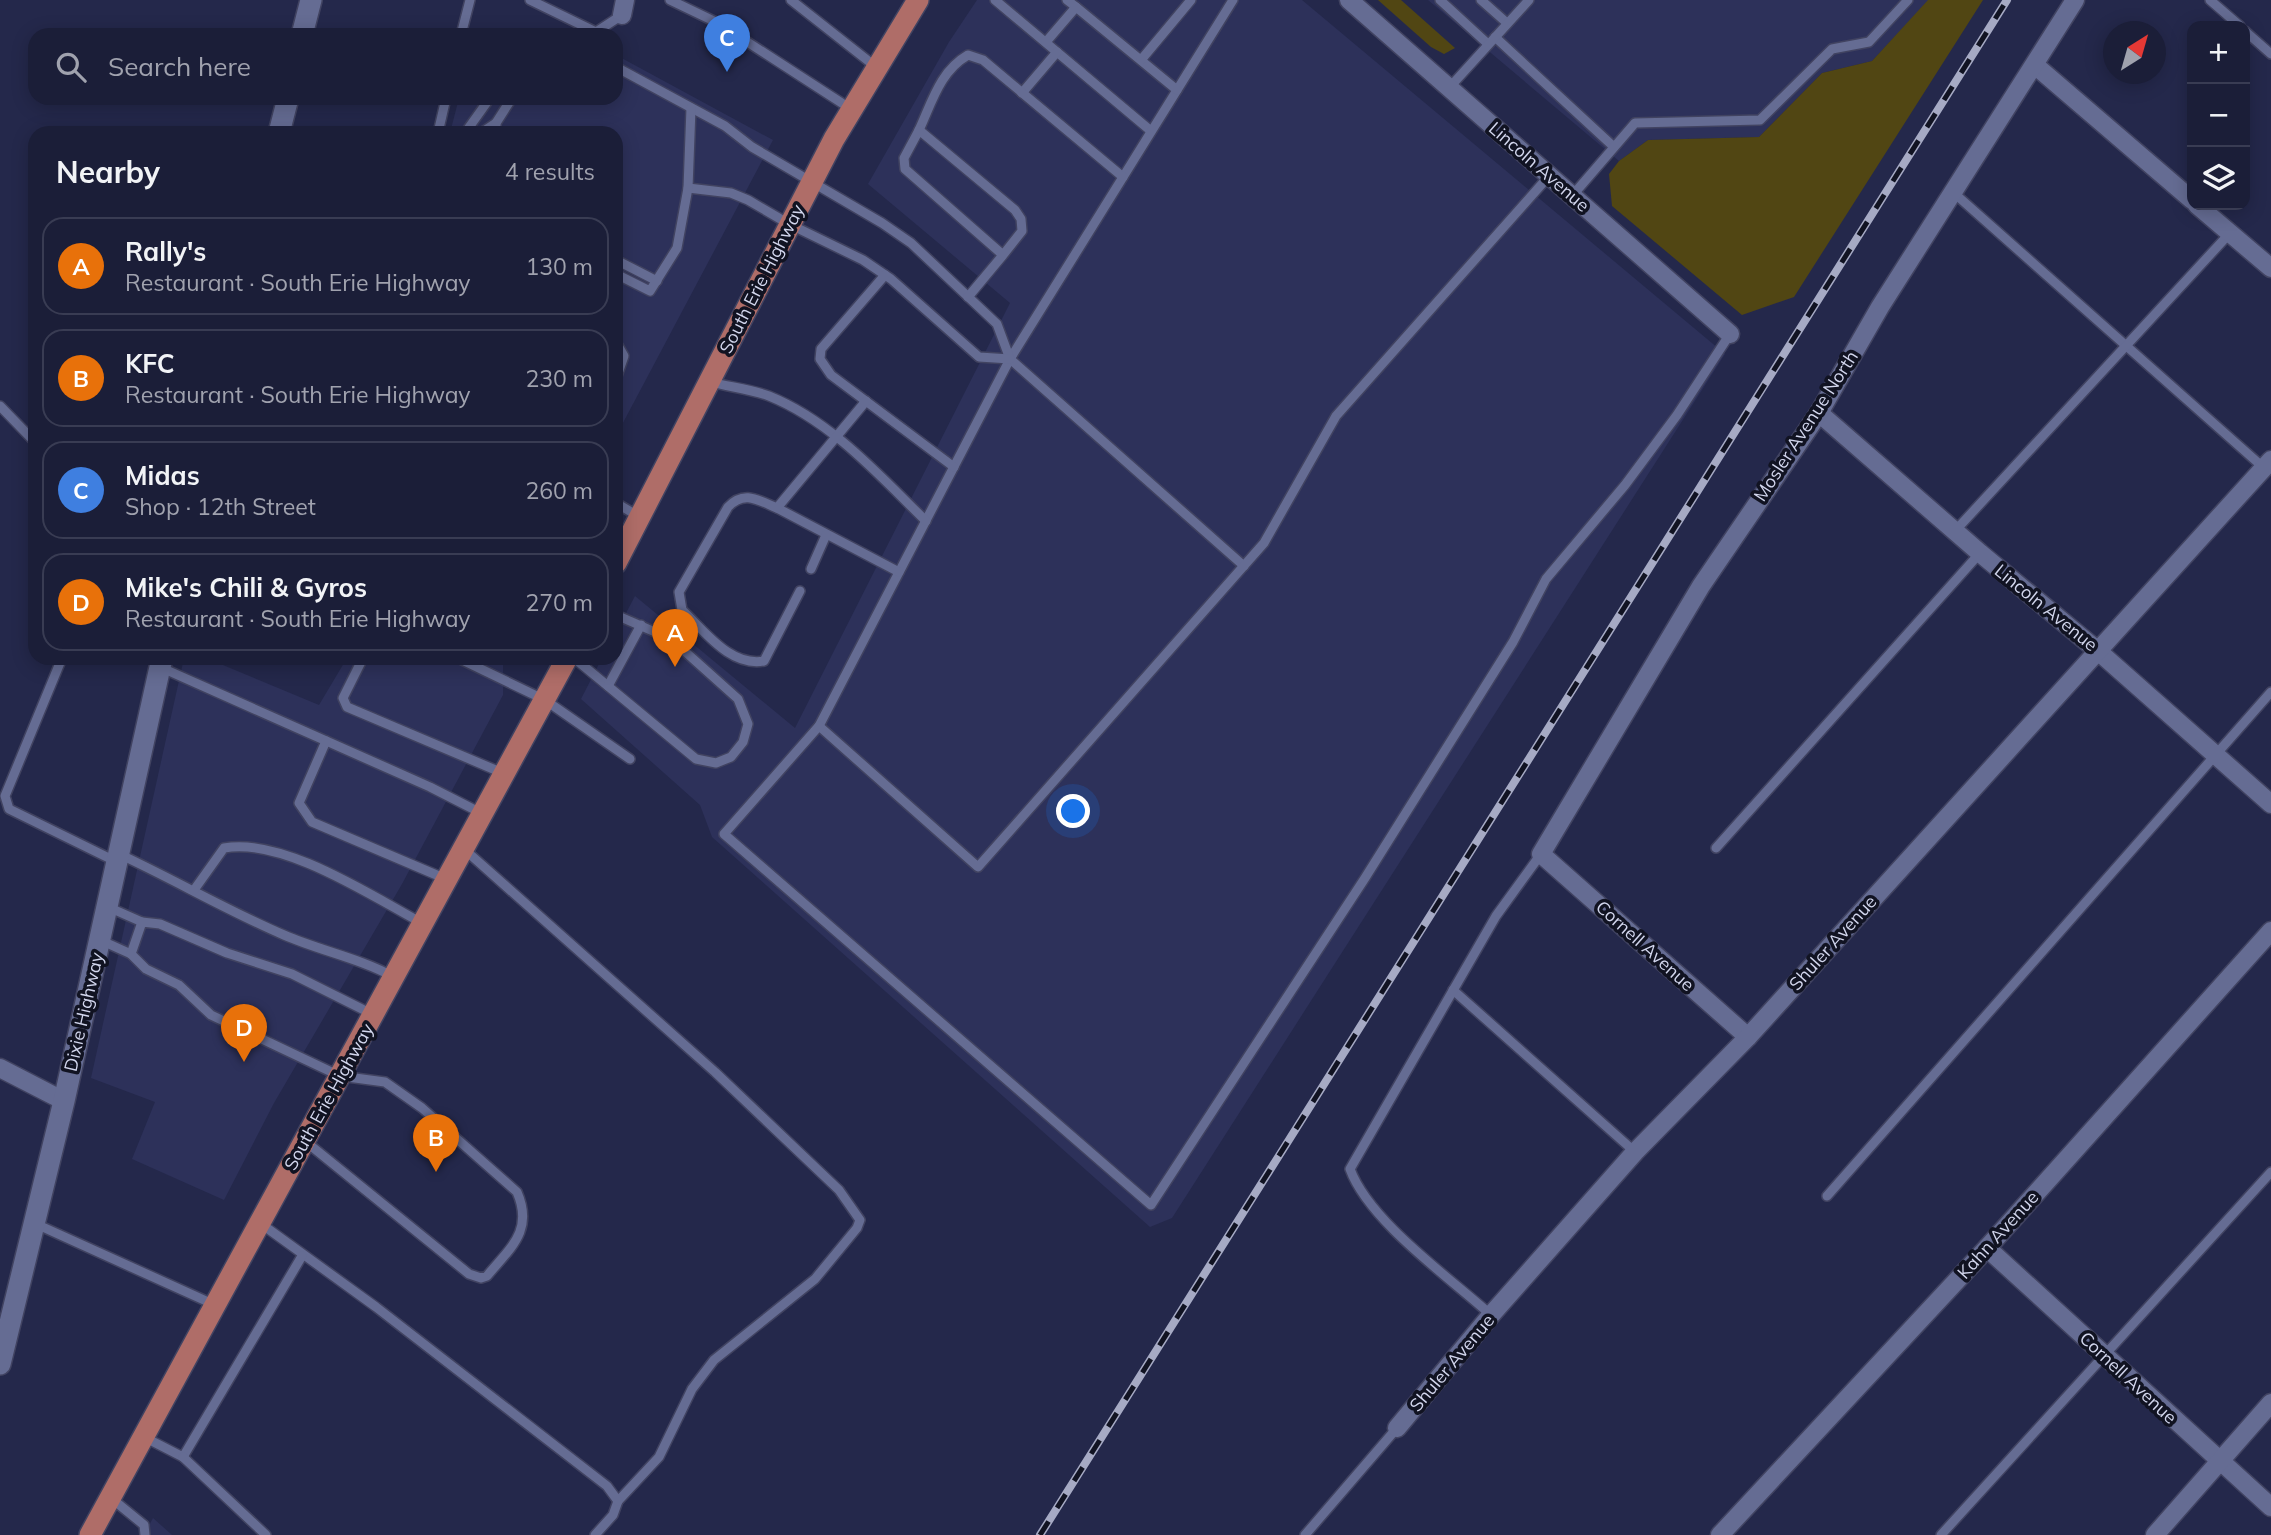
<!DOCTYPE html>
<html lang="en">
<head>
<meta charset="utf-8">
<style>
	body { margin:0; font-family:Mulish,sans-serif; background:#282b43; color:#f1f3f6 }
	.controls { position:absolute; right:21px; top:21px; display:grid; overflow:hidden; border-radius:14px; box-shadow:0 4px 18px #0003 }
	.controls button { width:63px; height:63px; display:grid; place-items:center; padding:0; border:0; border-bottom:2px solid #393c53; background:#1b1e38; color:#f1f3f6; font:35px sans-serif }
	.compass { position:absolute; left:2103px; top:21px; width:63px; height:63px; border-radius:50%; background:#1b1e38; box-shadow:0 4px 18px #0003; rotate:37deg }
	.you { position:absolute; left:1074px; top:812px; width:24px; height:24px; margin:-18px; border:5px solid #fff; border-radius:50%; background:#1a73e8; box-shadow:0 0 0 10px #1a73e833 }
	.badge { display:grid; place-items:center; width:46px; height:46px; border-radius:50%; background:#1a73e8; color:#fff; font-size:23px; font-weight:700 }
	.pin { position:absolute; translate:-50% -58px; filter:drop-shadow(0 2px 4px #0008) }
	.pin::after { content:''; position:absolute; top:37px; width:24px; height:21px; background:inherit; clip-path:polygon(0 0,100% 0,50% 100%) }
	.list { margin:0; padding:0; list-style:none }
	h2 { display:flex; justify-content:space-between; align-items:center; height:91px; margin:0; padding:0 28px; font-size:30px }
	h2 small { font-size:23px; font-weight:400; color:#a0a2ae }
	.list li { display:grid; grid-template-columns:46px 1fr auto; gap:21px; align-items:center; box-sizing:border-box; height:98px; margin:0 14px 14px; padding:0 14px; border:2px solid #393c53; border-radius:21px }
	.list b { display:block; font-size:26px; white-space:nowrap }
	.list p { margin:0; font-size:23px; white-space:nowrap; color:#a0a2ae }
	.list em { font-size:23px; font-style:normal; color:#a0a2ae }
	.icon { flex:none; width:38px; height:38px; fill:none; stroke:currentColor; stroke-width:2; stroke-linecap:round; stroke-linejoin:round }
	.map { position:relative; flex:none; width:2271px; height:1535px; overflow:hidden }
	.search { position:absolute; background:#1b1e38; box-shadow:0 4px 18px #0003; left:28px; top:28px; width:595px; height:77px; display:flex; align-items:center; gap:18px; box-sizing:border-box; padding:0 24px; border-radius:21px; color:#a0a2ae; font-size:26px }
	.panel { position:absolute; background:#1b1e38; box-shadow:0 4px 18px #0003; left:28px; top:126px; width:595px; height:539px; border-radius:21px }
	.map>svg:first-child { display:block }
	.built { fill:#2d315a }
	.green { fill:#514613 }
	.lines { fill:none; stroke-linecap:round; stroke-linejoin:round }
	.service-casing { stroke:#414361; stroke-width:12 }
	.minor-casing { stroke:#414361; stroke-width:21 }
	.tertiary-casing { stroke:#414361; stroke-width:24 }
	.primary-casing { stroke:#414361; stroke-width:24 }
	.service { stroke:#656c93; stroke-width:9 }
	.minor { stroke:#656c93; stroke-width:18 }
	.tertiary { stroke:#656c93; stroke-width:21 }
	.primary { stroke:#af6d68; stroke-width:21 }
	.rail-casing { stroke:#a6aac4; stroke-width:8 }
	.rail { stroke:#111322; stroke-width:5; stroke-dasharray:16; stroke-linecap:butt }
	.labels { text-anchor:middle; stroke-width:7; stroke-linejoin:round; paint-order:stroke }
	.street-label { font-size:18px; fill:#d2d6ed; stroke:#111322 }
</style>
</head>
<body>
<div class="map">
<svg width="2271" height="1535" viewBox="0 0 2271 1535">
	<rect width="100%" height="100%" fill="#24284b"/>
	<g class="built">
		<polygon points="977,0 1302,0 1725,354 1172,1218 1150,1227 712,837 700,805 581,699 602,658 616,658 616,632 635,596 795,728 1010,303 868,184 949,42"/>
		<polygon points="1428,0 1929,0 1872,61 1822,73 1759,137 1648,140 1619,161"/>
		<polygon points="616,55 773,140 616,436 616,133 450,133 459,98 616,98"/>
		<polygon points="184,658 206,658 319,705 347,658 503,658 503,695 402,884 274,1103 224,1200 132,1159 155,1102 91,1078"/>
		<polygon points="153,1518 172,1535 144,1535"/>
	</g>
	<g class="green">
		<polygon points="1378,0 1401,0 1455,48 1444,54 1431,47"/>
		<polygon points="1928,0 1983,0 1794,297 1742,315 1612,206 1609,174 1619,161 1648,140 1759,137 1822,73 1872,61"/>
	</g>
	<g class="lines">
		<g class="service-casing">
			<g id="service">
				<polyline points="530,0 596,32 622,15"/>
				<polyline points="670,0 718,23 851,109"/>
				<polyline points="791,0 876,67"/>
				<polyline points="995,0 1151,131"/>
				<polyline points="1067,0 1076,7"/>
				<polyline points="1233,0 1010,359 819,726 724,834 1151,1205 1365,878 1513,642 1546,579 1625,485 1677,415 1730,334"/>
				<polyline points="1440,0 1488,44"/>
				<polyline points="1481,0 1507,23"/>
				<polyline points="2210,0 2240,26"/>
				<polyline points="2245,31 2271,54"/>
				<polyline points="461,35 470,0"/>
				<polyline points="1495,37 1614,147"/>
				<polyline points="1046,42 1076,7 1177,90"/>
				<polyline points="1141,60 1191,0"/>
				<polyline points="616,67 725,126 752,147 882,223 911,243 997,324 1010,359 1244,566"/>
				<polyline points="1449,88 1529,0"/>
				<polyline points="1022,93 1057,52"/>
				<path d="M919 130C932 102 940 71 968 55L983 60 1123 177"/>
				<polyline points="438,133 446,98"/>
				<polyline points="465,133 490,98"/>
				<polyline points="481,133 496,123"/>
				<polyline points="496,133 496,123 512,98"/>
				<polyline points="688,188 731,193 748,200 789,224 863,260 891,279 979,357 1010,359"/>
				<polyline points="1954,193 2264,468"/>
				<polyline points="1572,196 1635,123 1760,120 1832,49 1869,42 1908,0"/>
				<polyline points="616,260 657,281"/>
				<polyline points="616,274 650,291 677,248 688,188 691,108"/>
				<polyline points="885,275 821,349 820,359 831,375 954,467"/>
				<polyline points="968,297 1003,255 905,169 904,158 919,130 1015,210 1021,219 1022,231 1003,255"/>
				<polyline points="616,342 624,356 616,379"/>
				<path d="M711 382C729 387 751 389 769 396 831 421 879 475 926 521"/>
				<polyline points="0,406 35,442"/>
				<polyline points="616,503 638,516"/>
				<polyline points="777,508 899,572"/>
				<polyline points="1955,531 2230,233"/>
				<polyline points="811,569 826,535"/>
				<path d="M800 591 764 661C730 667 705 631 682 610L679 592 728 507C744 490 758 500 777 508L866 401"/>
				<polyline points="62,658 5,796 9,809 115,861"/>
				<polyline points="363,658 343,698 347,707 505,774"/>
				<polyline points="458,658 545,700 630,759"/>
				<polyline points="574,658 696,759 716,763 731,757 743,742 748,724 738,699 671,639 616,615"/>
				<polyline points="162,668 430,787 483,814"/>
				<polyline points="608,686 641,625"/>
				<polyline points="819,726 978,867 1264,543 1336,416 1549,176"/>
				<polyline points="326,741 299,803 312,822 446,879"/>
				<polyline points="1716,848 1980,553"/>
				<polyline points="464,849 715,1072 839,1190 860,1220 857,1228 815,1279 714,1360 692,1389 659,1457 618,1501 613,1515 595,1535"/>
				<path d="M119 854C175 880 228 911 284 935 321 951 359 958 394 977"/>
				<path d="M194 890 224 848C282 837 370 895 422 923"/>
				<polyline points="108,907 142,922"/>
				<polyline points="100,940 131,954"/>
				<polyline points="1453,990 1635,1152"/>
				<path d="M305 1141 469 1274 481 1278 487 1276C510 1248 534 1231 517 1192L422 1108 385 1082 340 1076 211 1015 179 985 146 969 131 954 142 922 160 924 227 953 292 974 372 1014"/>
				<polyline points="1827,1196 2271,692"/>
				<polyline points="260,1223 376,1307 607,1486 618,1501"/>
				<polyline points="36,1224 215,1305"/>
				<path d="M1491 1315C1449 1277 1369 1221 1350 1169L1496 916 1541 854"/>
				<polyline points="144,1437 183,1457 302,1256"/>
				<polyline points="183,1457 266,1535"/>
				<polyline points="111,1498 144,1525 145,1535"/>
				<polyline points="1305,1535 1397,1428"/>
				<polyline points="1941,1535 2271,1172"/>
			</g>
		</g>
		<g class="minor-casing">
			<g id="minor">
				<polyline points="1349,0 1730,334"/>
				<polyline points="622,15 625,0"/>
				<polyline points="2036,66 2192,200"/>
				<polyline points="2197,205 2271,268"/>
				<polyline points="1819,413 1980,553 2098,651 2271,804"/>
				<polyline points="1748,1037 1541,854 1701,586 1819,413 1880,307 2075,0"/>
				<polyline points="0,1068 64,1101"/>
				<polyline points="1987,1248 2271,1507"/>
				<polyline points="1397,1428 1491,1315 1635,1152 1748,1037 2271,460"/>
				<polyline points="1720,1535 1987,1248 2271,931"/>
				<polyline points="2155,1535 2271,1403"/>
			</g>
		</g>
		<g class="tertiary-casing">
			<g id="tertiary">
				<polyline points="302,35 311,0"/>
				<polyline points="279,133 288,98"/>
				<polyline points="0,1364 64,1101 162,658"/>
			</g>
		</g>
		<g class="primary-casing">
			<g id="primary">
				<polyline points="616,563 834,139 918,0"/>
				<polyline points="90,1535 567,658"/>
			</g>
		</g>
		<use href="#service" class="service"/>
		<use href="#minor" class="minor"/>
		<use href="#tertiary" class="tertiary"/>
		<use href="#primary" class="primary"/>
		<g class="rail-casing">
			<polyline id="rail" points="1040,1535 2007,0"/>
		</g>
		<use href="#rail" class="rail"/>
	</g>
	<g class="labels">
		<g class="street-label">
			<text transform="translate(1539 167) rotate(41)" y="6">Lincoln Avenue</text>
			<text transform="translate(762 279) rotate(-63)" y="6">South Erie Highway</text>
			<text transform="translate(1806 426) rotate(-57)" y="6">Mosler Avenue North</text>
			<text transform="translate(2046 608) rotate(39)" y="6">Lincoln Avenue</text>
			<text transform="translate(1833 943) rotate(-48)" y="6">Shuler Avenue</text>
			<text transform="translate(1645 946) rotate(42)" y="6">Cornell Avenue</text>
			<text transform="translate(84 1012) rotate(-77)" y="6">Dixie Highway</text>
			<text transform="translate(329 1097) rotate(-61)" y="6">South Erie Highway</text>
			<text transform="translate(1998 1235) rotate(-48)" y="6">Kahn Avenue</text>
			<text transform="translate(1452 1363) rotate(-50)" y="6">Shuler Avenue</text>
			<text transform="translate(2128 1378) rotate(43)" y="6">Cornell Avenue</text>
		</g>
	</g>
</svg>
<div class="controls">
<button>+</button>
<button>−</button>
<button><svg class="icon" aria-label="layers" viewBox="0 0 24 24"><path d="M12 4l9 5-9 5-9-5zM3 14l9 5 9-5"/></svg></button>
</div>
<svg class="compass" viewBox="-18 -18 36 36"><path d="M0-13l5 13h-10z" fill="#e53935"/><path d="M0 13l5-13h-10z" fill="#a0a2ae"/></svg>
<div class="you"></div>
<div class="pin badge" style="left:675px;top:667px;background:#e8710a">A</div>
<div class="pin badge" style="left:436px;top:1172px;background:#e8710a">B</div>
<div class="pin badge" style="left:727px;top:72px;background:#3f7fe0">C</div>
<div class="pin badge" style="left:244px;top:1062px;background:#e8710a">D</div>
<div class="search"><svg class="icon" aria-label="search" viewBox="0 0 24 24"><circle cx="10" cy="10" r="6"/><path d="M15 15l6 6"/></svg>Search here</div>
<section class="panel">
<h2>Nearby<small>4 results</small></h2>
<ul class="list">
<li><span class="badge" style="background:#e8710a">A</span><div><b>Rally's</b><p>Restaurant · South Erie Highway</p></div><em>130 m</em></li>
<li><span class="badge" style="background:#e8710a">B</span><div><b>KFC</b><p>Restaurant · South Erie Highway</p></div><em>230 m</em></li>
<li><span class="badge" style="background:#3f7fe0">C</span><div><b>Midas</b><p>Shop · 12th Street</p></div><em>260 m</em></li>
<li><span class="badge" style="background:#e8710a">D</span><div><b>Mike's Chili &amp; Gyros</b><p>Restaurant · South Erie Highway</p></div><em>270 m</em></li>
</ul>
</section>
</div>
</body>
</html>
